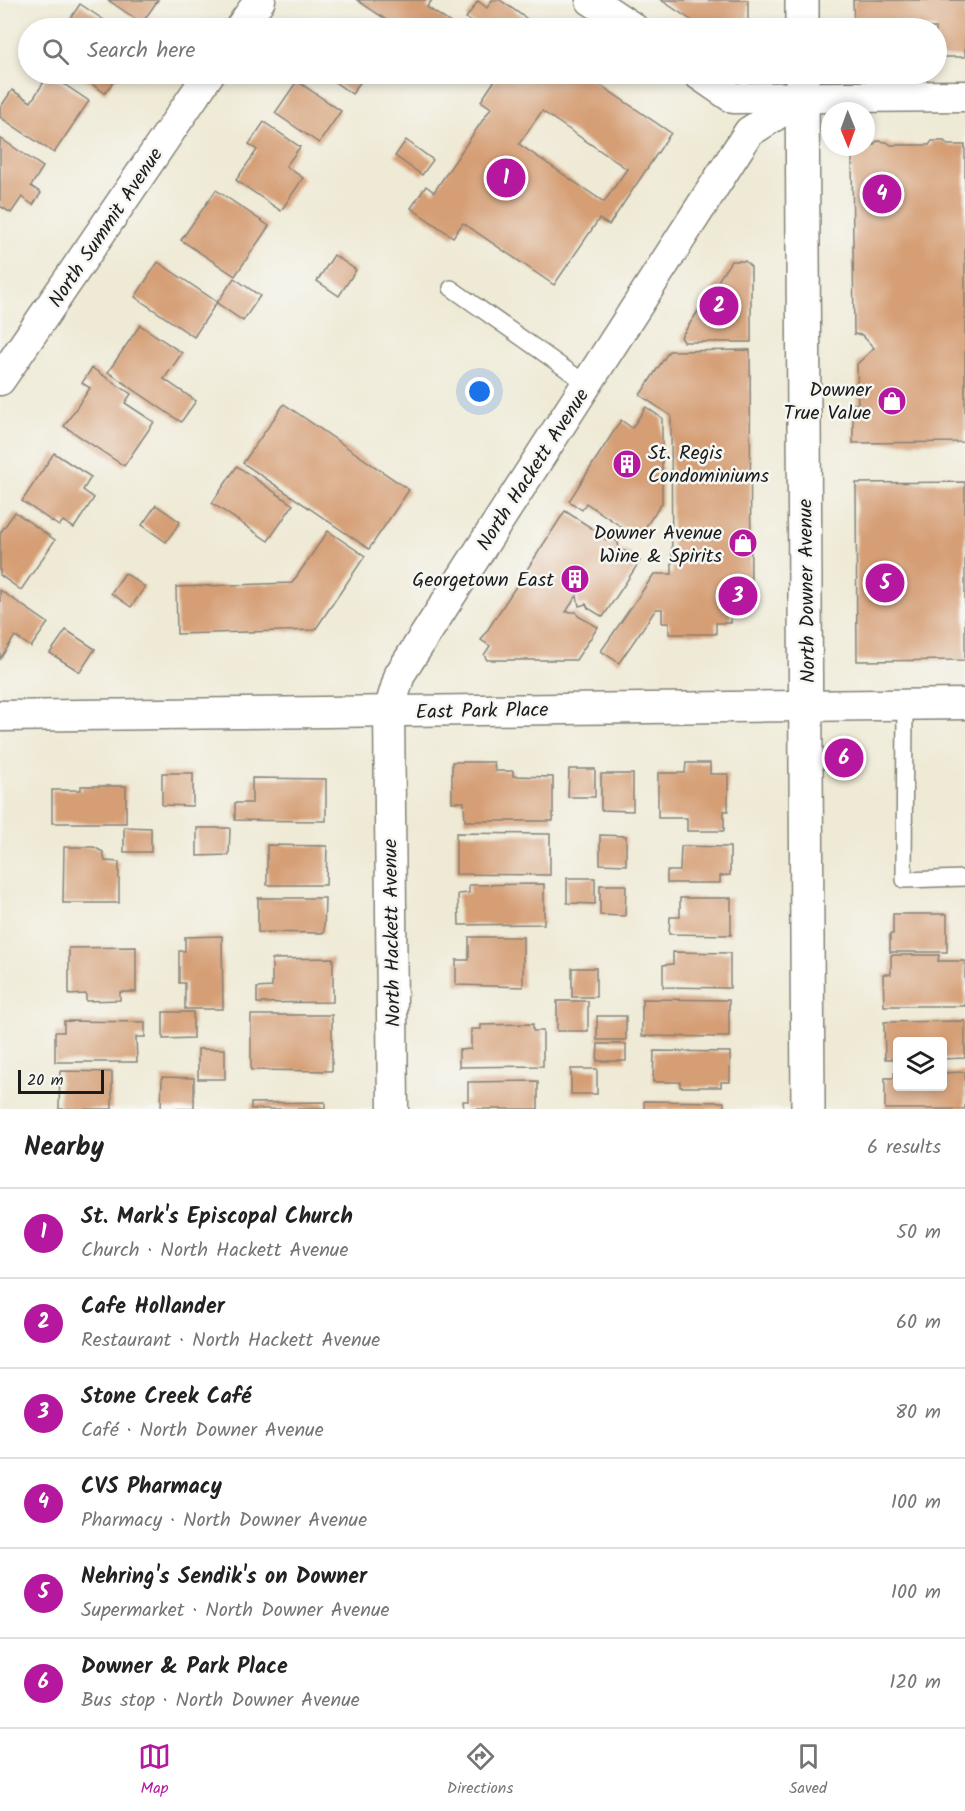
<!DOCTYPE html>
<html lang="en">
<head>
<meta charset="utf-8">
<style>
	body { margin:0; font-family:Kalam,sans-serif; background:#f2f2f2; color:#222 }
	.controls { position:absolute; right:18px; bottom:18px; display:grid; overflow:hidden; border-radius:6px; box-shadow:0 3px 9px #0003 }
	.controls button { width:54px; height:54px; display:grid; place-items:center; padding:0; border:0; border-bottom:2px solid #e0e0e0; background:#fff; color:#222; font:30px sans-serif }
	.compass { position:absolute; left:821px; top:102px; width:54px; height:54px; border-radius:50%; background:#fff; box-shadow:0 3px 9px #0003; rotate:179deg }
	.scale { position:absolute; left:18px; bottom:15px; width:86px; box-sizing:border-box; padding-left:6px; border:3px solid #1c1c1c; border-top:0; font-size:16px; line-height:21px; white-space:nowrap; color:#1c1c1c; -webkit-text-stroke:4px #f6f6f2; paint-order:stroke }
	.you { position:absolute; left:480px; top:392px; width:21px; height:21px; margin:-15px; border:4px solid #fff; border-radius:50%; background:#1a73e8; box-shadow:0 0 0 9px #1a73e833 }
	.badge { display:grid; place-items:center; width:39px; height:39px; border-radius:50%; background:#b5179e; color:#fff; font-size:20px; font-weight:700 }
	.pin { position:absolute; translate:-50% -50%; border:3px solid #fff; box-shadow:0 2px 6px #0006 }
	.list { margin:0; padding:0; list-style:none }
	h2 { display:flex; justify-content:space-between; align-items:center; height:78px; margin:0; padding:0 24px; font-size:26px }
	h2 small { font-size:20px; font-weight:400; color:#767676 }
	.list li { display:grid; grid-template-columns:39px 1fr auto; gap:18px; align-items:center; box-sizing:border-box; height:90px; padding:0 24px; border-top:2px solid #e0e0e0 }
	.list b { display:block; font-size:22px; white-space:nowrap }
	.list p { margin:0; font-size:20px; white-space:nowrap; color:#767676 }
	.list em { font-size:20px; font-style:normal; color:#767676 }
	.icon { flex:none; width:33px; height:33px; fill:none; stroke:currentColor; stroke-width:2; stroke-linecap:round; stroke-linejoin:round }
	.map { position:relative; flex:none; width:965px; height:1109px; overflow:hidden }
	.search { position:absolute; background:#fff; box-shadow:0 3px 9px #0003; left:18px; right:18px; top:18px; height:66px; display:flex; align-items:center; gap:15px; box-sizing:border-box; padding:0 21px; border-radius:33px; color:#767676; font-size:22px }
	.sheet { height:618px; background:#fff }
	nav { display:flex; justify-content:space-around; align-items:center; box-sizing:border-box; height:84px; border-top:2px solid #e0e0e0; background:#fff; font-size:16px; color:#767676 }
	nav a { display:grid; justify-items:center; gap:3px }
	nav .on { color:#b5179e }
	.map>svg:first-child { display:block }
	.building { fill:#d59e74; fill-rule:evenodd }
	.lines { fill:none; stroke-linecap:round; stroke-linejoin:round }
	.lane-casing { stroke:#868378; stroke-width:18 }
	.street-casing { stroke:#868378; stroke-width:33 }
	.secondary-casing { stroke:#868378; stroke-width:36 }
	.lane { stroke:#fff; stroke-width:15 }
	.street { stroke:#fff; stroke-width:30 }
	.secondary { stroke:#fff; stroke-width:33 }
	.labels { text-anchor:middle; stroke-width:5; stroke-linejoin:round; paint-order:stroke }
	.street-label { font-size:20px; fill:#1c1c1c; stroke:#f6f6f2 }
	.poi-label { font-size:20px; fill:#1c1c1c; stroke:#f6f6f2; text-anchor:end }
</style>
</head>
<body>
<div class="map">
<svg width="965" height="1109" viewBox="0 0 965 1109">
	<rect width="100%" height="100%" fill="#f6f6f2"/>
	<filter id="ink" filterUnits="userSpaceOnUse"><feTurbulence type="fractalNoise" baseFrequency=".0167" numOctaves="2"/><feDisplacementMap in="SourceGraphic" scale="12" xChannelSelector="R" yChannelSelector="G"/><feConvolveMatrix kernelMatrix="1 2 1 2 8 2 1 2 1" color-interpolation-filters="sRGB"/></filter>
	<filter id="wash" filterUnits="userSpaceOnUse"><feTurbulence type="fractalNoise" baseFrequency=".008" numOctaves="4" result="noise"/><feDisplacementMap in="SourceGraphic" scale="24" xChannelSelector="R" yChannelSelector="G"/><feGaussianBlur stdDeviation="1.35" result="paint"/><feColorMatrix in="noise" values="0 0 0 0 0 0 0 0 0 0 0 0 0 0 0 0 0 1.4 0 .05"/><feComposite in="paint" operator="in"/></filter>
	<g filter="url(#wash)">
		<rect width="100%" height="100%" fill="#efead5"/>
		<g id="blocks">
			<g class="building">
				<polygon points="108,0 158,0 142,23"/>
				<polygon points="357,0 432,0 427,7 458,28 399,28"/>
				<polygon points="492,0 500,0 527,19 521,28 472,28 475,24 466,18 478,1 487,8"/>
				<polygon points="661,0 748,0 748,28 703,28"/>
				<polygon points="853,0 965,0 965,57 936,57 936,28 854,28"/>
				<polygon points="80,4 116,28 64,28"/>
				<polygon points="49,74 89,101 54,153 0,117 0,108 12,90 31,102"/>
				<polygon points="77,74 119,74 105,93"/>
				<polygon points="323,74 366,74 352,94"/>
				<path d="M499 74H584L671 133 609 225 599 219 554 285 463 223 453 237 411 208 426 186 434 192 491 108 481 101ZM542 111 627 169 604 202 519 144Z"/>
				<polygon points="297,81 341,111 319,143 275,113"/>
				<polygon points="264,122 300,147 286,166 303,178 281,211 236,180 257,150 249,144"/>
				<polygon points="0,138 43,167 31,186 41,193 33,205 22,197 11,213 0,206"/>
				<polygon points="406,140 433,160 422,175 395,156"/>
				<polygon points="877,141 887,142 891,145 929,145 932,141 944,141 948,145 965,145 965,442 853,443 853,404 858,404 857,364 874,348 862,335 854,334 852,155 860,147 873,145"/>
				<polygon points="216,190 269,226 235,276 181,240"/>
				<polygon points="334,255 356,270 339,296 317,281"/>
				<polygon points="731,261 745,261 751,267 751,342 684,342 681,337"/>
				<polygon points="158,262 217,302 194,337 135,297"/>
				<polygon points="234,278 260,296 243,321 217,303"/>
				<polygon points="140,325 182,353 164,379 196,401 181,422 108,372"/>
				<polygon points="750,350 751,610 731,610 731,623 716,623 716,634 669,634 669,623 662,623 662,609 656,609 619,663 601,651 654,574 672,574 671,416 640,395 669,351"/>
				<polygon points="92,368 131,394 125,403 154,422 124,466 64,426 90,388 82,383"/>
				<polygon points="284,404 409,490 369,549 243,463"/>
				<polygon points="646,407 662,418 662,503 638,538 586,503 582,510 569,501 621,420 632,428"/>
				<polygon points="54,453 91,477 83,490 94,498 74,528 63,521 59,526 22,501"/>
				<polygon points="237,466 293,505 268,541 212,503"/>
				<polygon points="965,482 965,660 857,661 856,483"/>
				<polygon points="156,505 180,522 166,542 142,525"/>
				<polygon points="565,511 601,534 606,540 612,538 618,542 619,550 628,552 640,561 603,617 588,608 586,604 579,606 577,596 575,598 566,612 576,612 578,616 598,627 576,660 487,660 484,655 490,646 481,640"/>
				<polygon points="15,512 55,540 21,590 0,575 0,533"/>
				<polygon points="328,531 365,556 315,630 177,634 176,587 292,583"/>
				<polygon points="125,573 145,587 131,607 111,593"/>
				<polygon points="0,590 48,623 31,647 15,636 0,659"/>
				<polygon points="66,630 95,649 80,672 50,653"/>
				<polygon points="452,762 494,762 495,771 513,771 513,776 553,777 553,821 465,821 464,802 452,802"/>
				<polygon points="686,763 710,763 710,774 728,774 728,811 724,811 724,831 687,831 687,818 658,818 658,773 685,773"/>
				<polygon points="569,769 595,769 595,797 568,797"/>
				<polygon points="162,773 193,773 193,806 162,805"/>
				<polygon points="601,774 633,774 633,811 601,810"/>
				<polygon points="252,778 326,779 326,821 235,820 235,803 252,803"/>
				<polygon points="81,786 126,786 126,823 52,823 52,790 81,790"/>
				<polygon points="124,827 151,828 151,852 124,852"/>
				<polygon points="197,828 230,828 229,855 197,856"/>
				<polygon points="456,833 550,834 550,875 456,874"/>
				<polygon points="600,835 626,836 626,865 600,864"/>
				<polygon points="267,845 327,846 326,885 267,885"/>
				<polygon points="681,846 730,847 730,875 720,876 720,883 667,883 667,871 680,871"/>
				<polygon points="64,847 94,847 103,852 105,861 119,862 119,903 63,903"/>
				<polygon points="567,878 595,878 595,904 567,903"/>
				<polygon points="544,884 544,924 459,925 458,894 469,893 469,885"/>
				<polygon points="600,885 626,885 625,916 600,915"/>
				<polygon points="258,898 325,898 324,933 258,932"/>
				<polygon points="680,898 731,898 731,935 669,934 670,917 680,917"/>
				<polygon points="893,914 947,914 947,952 890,952 890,934 893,934"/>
				<polygon points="222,936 223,1009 185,1009 185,983 179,983 179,951 185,951 185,937"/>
				<polygon points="469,937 523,937 523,987 456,985 456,960 469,960"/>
				<polygon points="136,947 136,992 120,992 120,1000 86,1001 86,994 69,995 69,948"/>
				<polygon points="673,952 730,953 730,988 663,987 663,965 673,964"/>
				<polygon points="891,955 939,955 938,961 965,961 965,1006 884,1006 883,974 891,974"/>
				<polygon points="333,958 333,1002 257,1003 257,988 272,987 272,959"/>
				<rect x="572" y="968" width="24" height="29"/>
				<polygon points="642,999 729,1000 729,1037 642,1036"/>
				<rect x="557" y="1001" width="31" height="30"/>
				<polygon points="163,1012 193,1012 193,1038 163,1039"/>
				<polygon points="251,1015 332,1015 332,1071 251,1070"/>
				<rect x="597" y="1016" width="29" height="24"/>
				<polygon points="64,1021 145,1022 145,1037 136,1037 137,1062 55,1062 55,1032 64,1032"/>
				<polygon points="965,1021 965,1058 942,1059 942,1042 898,1042 898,1059 885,1059 884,1022"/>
				<polygon points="533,1024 533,1031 543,1031 543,1066 459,1067 459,1050 471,1049 471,1029 481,1029 481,1025"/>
				<polygon points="598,1044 626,1044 626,1061 597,1061"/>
				<rect x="198" y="1049" width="27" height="30"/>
				<polygon points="654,1051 730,1052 730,1082 721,1082 721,1087 680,1087 680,1082 653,1082"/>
				<rect x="571" y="1069" width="26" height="25"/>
				<polygon points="60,1071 112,1072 112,1109 59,1109"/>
				<polygon points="965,1072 965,1109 885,1109 885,1078 894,1078 894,1073 898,1073 898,1086 942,1086 942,1073"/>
				<polygon points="162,1077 194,1078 194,1109 161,1109"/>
				<polygon points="538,1081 538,1109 464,1109 463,1101 468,1101 468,1082"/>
				<polygon points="644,1101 724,1102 724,1109 644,1109"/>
				<polygon points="325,1102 325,1109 251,1109 251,1103"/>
			</g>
		</g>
	</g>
	<g filter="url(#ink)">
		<use href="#blocks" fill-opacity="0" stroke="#868378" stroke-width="1.5"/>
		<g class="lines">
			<g class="lane-casing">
				<g id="lane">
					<polyline points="451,288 587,384"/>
					<polyline points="905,705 904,880 965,878"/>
				</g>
			</g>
			<g class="street-casing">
				<g id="street">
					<polyline points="591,0 633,28"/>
					<polyline points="240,28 260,0"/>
					<polyline points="698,74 733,98 965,96"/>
					<polyline points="0,380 209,74"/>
					<polyline points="0,716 965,704"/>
					<polyline points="393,1109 389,711 400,674 749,132 802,98"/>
				</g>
			</g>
			<g class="secondary-casing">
				<g id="secondary">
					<polyline points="802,28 802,0"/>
					<polyline points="802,74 808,1109"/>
				</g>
			</g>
			<use href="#lane" class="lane"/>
			<use href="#street" class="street"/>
			<use href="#secondary" class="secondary"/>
		</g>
	</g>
	<defs>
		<g id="shop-disc" transform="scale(1.5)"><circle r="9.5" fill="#b5179e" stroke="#f6f6f2"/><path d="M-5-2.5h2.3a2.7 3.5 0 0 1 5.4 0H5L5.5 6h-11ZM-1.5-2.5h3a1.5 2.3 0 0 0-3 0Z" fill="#fff"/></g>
		<g id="building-disc" transform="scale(1.5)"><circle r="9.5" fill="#b5179e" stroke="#f6f6f2"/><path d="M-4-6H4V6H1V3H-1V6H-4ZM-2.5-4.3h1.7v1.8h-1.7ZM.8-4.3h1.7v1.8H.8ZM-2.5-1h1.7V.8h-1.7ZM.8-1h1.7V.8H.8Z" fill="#fff"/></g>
	</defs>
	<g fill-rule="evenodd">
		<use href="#shop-disc" x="892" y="401"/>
		<use href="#building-disc" x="627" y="464"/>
		<use href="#shop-disc" x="743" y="543"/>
		<use href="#building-disc" x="575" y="579"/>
	</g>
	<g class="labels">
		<g class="street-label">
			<text transform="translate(105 227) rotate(-56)" y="7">North Summit Avenue</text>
			<text transform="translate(532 469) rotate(-57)" y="7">North Hackett Avenue</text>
			<text transform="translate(806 591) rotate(-91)" y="7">North Downer Avenue</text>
			<text transform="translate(482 710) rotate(-1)" y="7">East Park Place</text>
			<text transform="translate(391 933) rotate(-91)" y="7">North Hackett Avenue</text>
		</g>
		<g class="poi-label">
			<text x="871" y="396">Downer<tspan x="871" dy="23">True Value</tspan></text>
			<text x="648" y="459" text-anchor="start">St. Regis<tspan x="648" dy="23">Condominiums</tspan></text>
			<text x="722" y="539">Downer Avenue<tspan x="722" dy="23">Wine &amp; Spirits</tspan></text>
			<text x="554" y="586">Georgetown East</text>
		</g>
	</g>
</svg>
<div class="controls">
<button><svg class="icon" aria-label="layers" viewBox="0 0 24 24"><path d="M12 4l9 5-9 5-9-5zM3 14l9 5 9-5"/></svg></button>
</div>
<svg class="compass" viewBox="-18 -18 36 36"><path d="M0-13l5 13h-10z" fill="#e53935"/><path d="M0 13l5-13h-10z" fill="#767676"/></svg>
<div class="scale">20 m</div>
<div class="you"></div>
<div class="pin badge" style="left:506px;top:178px">1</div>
<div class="pin badge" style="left:719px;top:306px">2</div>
<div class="pin badge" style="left:738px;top:596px">3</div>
<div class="pin badge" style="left:882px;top:194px">4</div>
<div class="pin badge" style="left:885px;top:583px">5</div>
<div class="pin badge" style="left:844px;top:758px">6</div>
<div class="search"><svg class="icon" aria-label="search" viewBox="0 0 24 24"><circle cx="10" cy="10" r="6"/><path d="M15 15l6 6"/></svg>Search here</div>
</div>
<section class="sheet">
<h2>Nearby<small>6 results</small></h2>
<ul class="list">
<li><span class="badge">1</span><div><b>St. Mark's Episcopal Church</b><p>Church · North Hackett Avenue</p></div><em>50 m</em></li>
<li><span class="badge">2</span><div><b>Cafe Hollander</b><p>Restaurant · North Hackett Avenue</p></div><em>60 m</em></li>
<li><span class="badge">3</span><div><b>Stone Creek Café</b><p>Café · North Downer Avenue</p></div><em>80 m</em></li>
<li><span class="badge">4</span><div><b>CVS Pharmacy</b><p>Pharmacy · North Downer Avenue</p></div><em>100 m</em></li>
<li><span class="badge">5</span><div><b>Nehring's Sendik's on Downer</b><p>Supermarket · North Downer Avenue</p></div><em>100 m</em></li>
<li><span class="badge">6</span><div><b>Downer &amp; Park Place</b><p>Bus stop · North Downer Avenue</p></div><em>120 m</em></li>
</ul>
</section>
<nav>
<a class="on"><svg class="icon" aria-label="map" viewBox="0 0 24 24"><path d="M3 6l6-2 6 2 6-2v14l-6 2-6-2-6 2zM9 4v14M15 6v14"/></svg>Map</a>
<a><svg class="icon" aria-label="directions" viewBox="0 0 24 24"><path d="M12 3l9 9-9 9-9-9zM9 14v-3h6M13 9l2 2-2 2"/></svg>Directions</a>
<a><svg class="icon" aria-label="saved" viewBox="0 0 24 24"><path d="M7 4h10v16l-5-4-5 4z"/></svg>Saved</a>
</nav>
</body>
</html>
